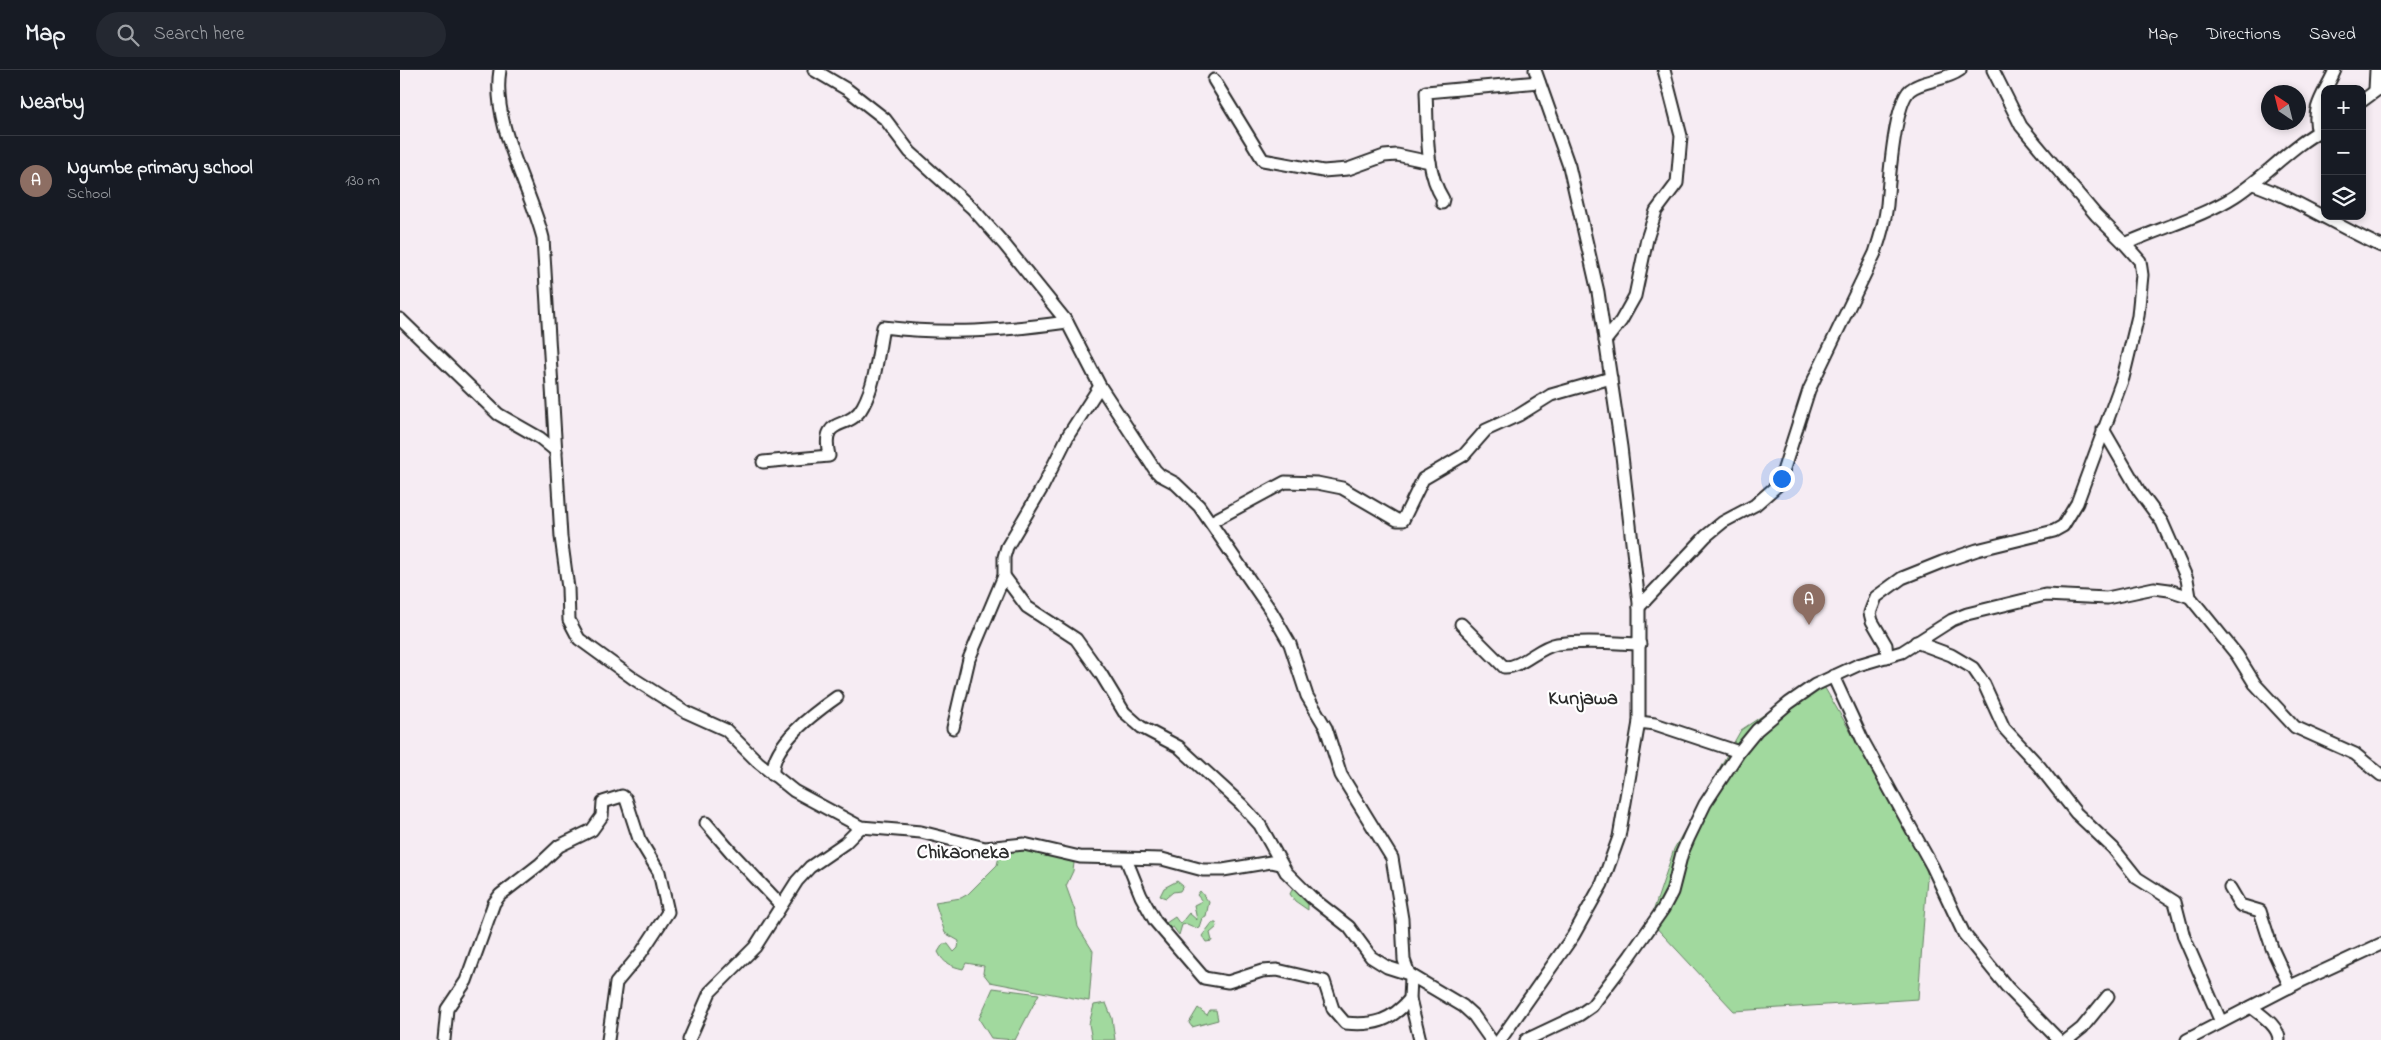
<!DOCTYPE html>
<html lang="en">
<head>
<meta charset="utf-8">
<style>
	body { margin:0; font-family:"Indie Flower",sans-serif; background:#242831; color:#f1f3f6 }
	.controls { position:absolute; right:15px; top:15px; display:grid; overflow:hidden; border-radius:10px; box-shadow:0 2px 8px #0003 }
	.controls button { width:45px; height:45px; display:grid; place-items:center; padding:0; border:0; border-bottom:1px solid #363941; background:#171b24; color:#f1f3f6; font:25px sans-serif }
	.compass { position:absolute; left:1861px; top:15px; width:45px; height:45px; border-radius:50%; background:#171b24; box-shadow:0 2px 8px #0003; rotate:325deg }
	.you { position:absolute; left:1381px; top:408px; width:18px; height:18px; margin:-12px; border:4px solid #fff; border-radius:50%; background:#1a73e8; box-shadow:0 0 0 8px #1a73e833 }
	.badge { display:grid; place-items:center; width:32px; height:32px; border-radius:50%; background:#db2777; color:#fff; font-size:16px; font-weight:700 }
	.pin { position:absolute; translate:-50% -41px; filter:drop-shadow(0 1px 2px #0008) }
	.pin::after { content:''; position:absolute; top:26px; width:18px; height:15px; background:inherit; clip-path:polygon(0 0,100% 0,50% 100%) }
	.list { margin:0; padding:0; list-style:none }
	h2 { display:flex; justify-content:space-between; align-items:center; height:65px; margin:0; padding:0 20px; font-size:21px }
	h2 small { font-size:16px; font-weight:400; color:#9ea1a6 }
	.list li { display:grid; grid-template-columns:32px 1fr auto; gap:15px; align-items:center; box-sizing:border-box; height:90px; padding:0 20px; border-top:1px solid #363941 }
	.list b { display:block; font-size:19px; white-space:nowrap }
	.list p { margin:0; font-size:16px; white-space:nowrap; color:#9ea1a6 }
	.list em { font-size:16px; font-style:normal; color:#9ea1a6 }
	.icon { flex:none; width:28px; height:28px; fill:none; stroke:currentColor; stroke-width:2; stroke-linecap:round; stroke-linejoin:round }
	.map { position:relative; flex:none; width:1981px; height:970px; overflow:hidden }
	header { display:flex; align-items:center; gap:30px; box-sizing:border-box; height:70px; padding:0 25px; background:#171b24; border-bottom:1px solid #363941 }
	header strong { font-size:24px }
	nav { display:flex; gap:28px; margin-inline-start:auto; font-size:18px }
	.search { width:350px; height:45px; background:#242831; display:flex; align-items:center; gap:12px; box-sizing:border-box; padding:0 18px; border-radius:28px; color:#9ea1a6; font-size:19px }
	main { display:flex }
	aside { flex:1; background:#171b24 }
	.map>svg:first-child { display:block }
	.green { fill:#a1d99e; stroke:#668264 }
	.lines { fill:none; stroke-linecap:round; stroke-linejoin:round }
	.minor-casing { stroke:#2b2b2b; stroke-width:15 }
	.minor { stroke:#fff; stroke-width:11 }
	.labels { text-anchor:middle; stroke-width:4.5; stroke-linejoin:round; paint-order:stroke }
	.quarter-label { font-size:20px; font-weight:bold; fill:#2b2b2b; stroke:#fff }
</style>
</head>
<body>
<header>
<strong>Map</strong>
<div class="search"><svg class="icon" aria-label="search" viewBox="0 0 24 24"><circle cx="10" cy="10" r="6"/><path d="M15 15l6 6"/></svg>Search here</div>
<nav><a>Map</a><a>Directions</a><a>Saved</a></nav>
</header>
<main>
<aside>
<h2>Nearby<small></small></h2>
<ul class="list">
<li><span class="badge" style="background:#8d6e63">A</span><div><b>Ngumbe primary school</b><p>School</p></div><em>130 m</em></li>
</ul>
</aside>
<div class="map">
<svg width="1981" height="970" viewBox="0 0 1981 970">
	<rect width="100%" height="100%" fill="#f6ecf3"/>
	<filter id="ink" filterUnits="userSpaceOnUse"><feTurbulence type="fractalNoise" baseFrequency=".02" numOctaves="2"/><feDisplacementMap in="SourceGraphic" scale="10" xChannelSelector="R" yChannelSelector="G"/><feConvolveMatrix kernelMatrix="1 2 1 2 8 2 1 2 1" color-interpolation-filters="sRGB"/></filter>
	<g filter="url(#ink)">
		<g class="green">
			<polygon points="1419,608 1528,794 1518,929 1334,941 1250,851 1274,779 1341,660"/>
			<path d="M620 776 668 786 674 793 673 801 666 816 675 841 678 857 693 881 689 931 590 912 583 903 584 896 566 893 563 899C551 896 544 894 538 882L543 874H548L554 882 558 878 559 871 545 863 535 832 561 828 568 824 597 795 599 787Z"/>
			<polygon points="777,811 783,816 780,821 773,822 766,828 760,826 764,818"/>
			<polygon points="898,819 908,833 908,840 895,831 890,824 892,820"/>
			<polygon points="800,821 809,832 806,846 802,848 799,857 796,858 787,854 782,855 779,865 773,857 768,860 766,853 775,847 780,854 789,843 797,850 794,835 802,831 797,825"/>
			<polygon points="812,853 816,853 817,857 810,863 812,871 806,872 802,866"/>
			<polygon points="593,918 639,924 615,970 591,968 579,949"/>
			<polygon points="706,933 712,948 715,970 692,970 689,954 694,935"/>
			<polygon points="798,938 807,945 810,940 816,940 818,950 792,957 789,953"/>
		</g>
		<g class="lines">
			<g class="minor-casing">
				<g id="minor">
					<path d="M100 0C91 54 130 116 143 168L161 467 168 518 169 550 179 569 234 609 286 642 326 660 358 692 394 721 461 757 521 762 585 778 624 774 680 787 762 789 803 800H823L871 792 880 794"/>
					<polyline points="414,0 448,20 485,49 510,82 573,139 604,174 667,252 700,316 755,400 760,405 775,413 799,436 871,541 890,574 907,626 926,658 941,705 992,788 1002,849 1004,890 1009,904 1063,936 1074,946 1091,970"/>
					<polyline points="814,10 863,90 923,101 948,99 984,86 997,85 1030,92"/>
					<polyline points="1975,20 1976,0"/>
					<polyline points="1962,31 1981,17"/>
					<path d="M1918 62C1910 37 1926 22 1935 0"/>
					<path d="M1853 114C1897 129 1938 157 1981 176"/>
					<path d="M1042 133 1043 129C1024 99 1028 58 1026 22L1139 12"/>
					<path d="M1725 174C1760 158 1804 146 1835 126 1867 105 1891 76 1925 58"/>
					<polyline points="0,249 98,344 140,368 156,381"/>
					<polyline points="1205,271 1221,251 1235,226 1247,169 1256,141 1277,113 1281,66 1264,0"/>
					<polyline points="1703,359 1739,421 1762,452 1787,509 1790,527 1837,585 1855,614 1895,657 1955,684 1981,705"/>
					<path d="M363 392 429 386C420 343 449 363 463 336 476 312 478 283 483 257 549 265 602 261 667 252"/>
					<polyline points="811,452 885,412 917,413 942,418 997,450 1003,450 1023,409 1064,385 1086,360 1119,345 1151,325 1211,308"/>
					<polyline points="604,506 627,537 676,569 701,604 724,642 741,657 779,677 841,734 860,755 886,802 911,827 949,857 971,887 987,897 1009,904"/>
					<path d="M1239 537 1306 466 1323 452 1355 435 1379 414 1409 320 1475 183C1480 168 1485 152 1487 135 1489 112 1494 34 1510 20 1522 10 1545 11 1560 0"/>
					<path d="M1061 554 1104 597C1122 598 1138 577 1157 574 1184 570 1213 573 1240 574"/>
					<polyline points="1516,572 1551,585 1573,598 1584,614 1604,658 1639,696 1676,743 1713,778 1737,808 1775,832 1784,867 1821,952"/>
					<polyline points="1487,587 1486,575 1472,551 1470,543 1476,527 1502,508 1542,492 1577,480 1654,461 1663,456 1677,433 1723,308 1738,246 1742,205 1740,191 1725,174 1696,145 1621,56 1593,0"/>
					<polyline points="1433,606 1463,671 1532,796 1564,864 1607,917 1659,970"/>
					<polyline points="1239,652 1255,654 1339,682 1357,660 1389,633 1415,615 1458,595 1502,582 1552,550 1567,544 1645,525 1707,528 1754,518 1769,520 1790,527"/>
					<polyline points="553,658 569,589 604,506 604,487 607,477 642,418 669,364 700,316"/>
					<path d="M373 705C370 675 414 643 437 627"/>
					<polyline points="306,753 331,782 381,835"/>
					<path d="M726 789 741 826 755 851 804 908 828 912 862 901 877 900 924 911 933 939 945 953C974 956 991 951 1010 929"/>
					<polyline points="1830,818 1840,835 1860,841 1872,878 1890,917"/>
					<polyline points="1011,907 1010,929 1020,970"/>
					<path d="M1851 937C1861 945 1879 956 1879 970"/>
					<polyline points="44,970 47,939 66,911 94,833 100,825 140,794 159,776 192,760 202,746 203,732 222,726 226,729 239,769 259,802 268,842 241,883 216,913 208,970"/>
					<polyline points="289,970 310,922 355,877 397,811 410,797 445,773 461,757"/>
					<polyline points="1100,970 1173,866 1202,814 1219,767 1239,652 1239,533 1221,377 1198,222 1169,96 1135,0"/>
					<polyline points="1126,970 1179,945 1192,936 1230,886 1263,839 1272,822 1282,783 1289,767 1305,734 1339,682"/>
					<polyline points="1667,970 1682,958 1708,926"/>
					<polyline points="1787,970 1897,913 1981,874"/>
				</g>
			</g>
			<use href="#minor" class="minor"/>
		</g>
	</g>
	<g class="labels">
		<g class="quarter-label">
			<text x="1183" y="634">Kunjawa</text>
			<text x="563" y="788">Chikaoneka</text>
		</g>
	</g>
</svg>
<div class="controls">
<button>+</button>
<button>−</button>
<button><svg class="icon" aria-label="layers" viewBox="0 0 24 24"><path d="M12 4l9 5-9 5-9-5zM3 14l9 5 9-5"/></svg></button>
</div>
<svg class="compass" viewBox="-18 -18 36 36"><path d="M0-13l5 13h-10z" fill="#e53935"/><path d="M0 13l5-13h-10z" fill="#9ea1a6"/></svg>
<div class="you"></div>
<div class="pin badge" style="left:1409px;top:555px;background:#8d6e63">A</div>
</div>
</main>
</body>
</html>
